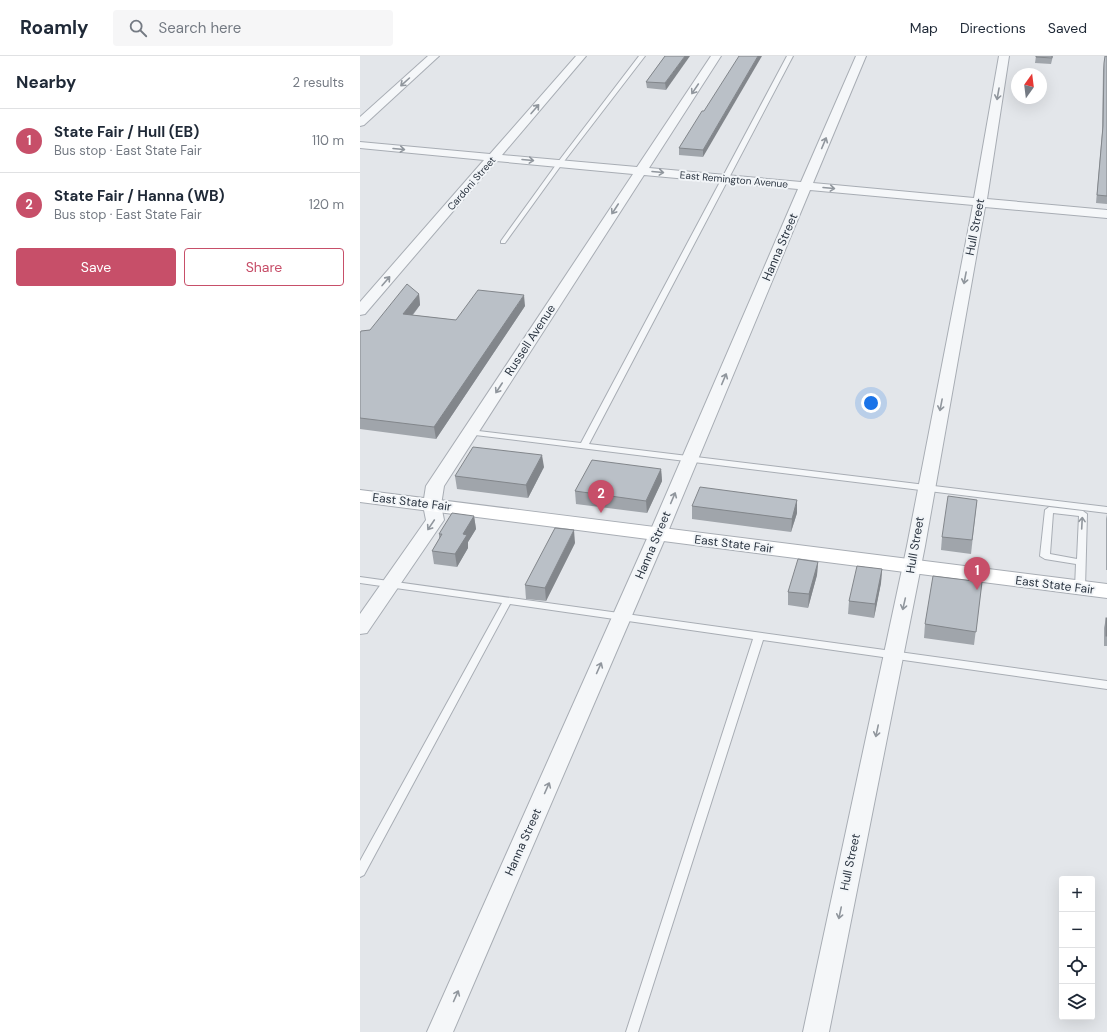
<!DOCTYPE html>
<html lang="en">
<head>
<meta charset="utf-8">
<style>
	body { margin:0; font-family:"DM Sans",sans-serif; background:#f6f6f7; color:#1f2937 }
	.controls { position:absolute; right:12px; bottom:12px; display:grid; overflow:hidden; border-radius:4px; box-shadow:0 4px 16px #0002 }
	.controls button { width:36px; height:36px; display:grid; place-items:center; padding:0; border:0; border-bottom:1px solid #e0e1e3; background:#fff; color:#1f2937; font:20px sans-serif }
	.compass { position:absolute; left:651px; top:12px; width:36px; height:36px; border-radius:50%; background:#fff; box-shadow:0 4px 16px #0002; rotate:14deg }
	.you { position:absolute; left:511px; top:347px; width:14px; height:14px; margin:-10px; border:3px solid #fff; border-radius:50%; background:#1a73e8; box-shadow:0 0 0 6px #1a73e833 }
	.badge { display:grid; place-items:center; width:26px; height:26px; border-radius:50%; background:#c74f69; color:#fff; font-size:13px; font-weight:700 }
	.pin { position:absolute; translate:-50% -33px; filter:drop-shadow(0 1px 2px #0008) }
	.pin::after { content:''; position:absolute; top:21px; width:14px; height:12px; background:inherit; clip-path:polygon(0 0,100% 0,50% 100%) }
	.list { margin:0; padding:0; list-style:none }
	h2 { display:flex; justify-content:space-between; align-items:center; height:52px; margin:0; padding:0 16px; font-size:17px }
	h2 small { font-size:13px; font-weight:400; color:#747a83 }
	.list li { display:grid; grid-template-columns:26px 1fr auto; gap:12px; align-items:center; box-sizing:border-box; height:64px; padding:0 16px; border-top:1px solid #e0e1e3 }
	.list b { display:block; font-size:15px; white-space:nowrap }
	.list p { margin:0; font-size:13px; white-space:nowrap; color:#747a83 }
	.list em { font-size:13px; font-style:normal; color:#747a83 }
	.actions { display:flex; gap:8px; padding:12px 16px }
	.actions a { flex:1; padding:9px 0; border:1px solid #c74f69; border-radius:4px; text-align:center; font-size:14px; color:#c74f69 }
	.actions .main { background:#c74f69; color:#fff }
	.icon { flex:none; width:22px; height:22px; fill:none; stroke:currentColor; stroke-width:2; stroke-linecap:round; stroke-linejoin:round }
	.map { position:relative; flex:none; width:747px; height:976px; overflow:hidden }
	header { display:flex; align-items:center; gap:24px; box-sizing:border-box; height:56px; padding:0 20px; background:#fff; border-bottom:1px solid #e0e1e3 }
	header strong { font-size:19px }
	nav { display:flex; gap:22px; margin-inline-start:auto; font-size:14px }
	.search { width:280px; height:36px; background:#f6f6f7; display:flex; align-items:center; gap:10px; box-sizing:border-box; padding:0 14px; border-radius:4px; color:#747a83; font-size:15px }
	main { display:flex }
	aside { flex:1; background:#fff }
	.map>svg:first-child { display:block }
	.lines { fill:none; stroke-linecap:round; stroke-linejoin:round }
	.lane-casing { stroke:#a8adb4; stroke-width:2 }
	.street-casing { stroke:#a8adb4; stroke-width:2 }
	.secondary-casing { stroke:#a8adb4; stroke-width:2 }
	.lane { fill:#f5f7f9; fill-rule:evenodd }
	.street { fill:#f5f7f9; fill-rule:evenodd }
	.secondary { fill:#fff; fill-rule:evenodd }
	.wall { fill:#a0a5ab }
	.shaded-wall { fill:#82868b }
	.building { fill:#bac0c7; stroke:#82868b }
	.oneway { stroke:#90969d }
	.labels { text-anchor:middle; stroke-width:4; stroke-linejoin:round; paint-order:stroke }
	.far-street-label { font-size:10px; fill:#2b3541; stroke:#f2f5f8 }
	.street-label { font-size:12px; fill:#2b3541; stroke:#f2f5f8 }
</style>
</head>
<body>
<header>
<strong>Roamly</strong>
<div class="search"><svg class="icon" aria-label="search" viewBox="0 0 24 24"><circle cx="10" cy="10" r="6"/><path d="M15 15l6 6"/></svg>Search here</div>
<nav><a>Map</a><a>Directions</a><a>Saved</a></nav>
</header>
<main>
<aside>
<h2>Nearby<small>2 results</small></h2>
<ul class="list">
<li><span class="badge">1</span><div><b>State Fair / Hull (EB)</b><p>Bus stop · East State Fair</p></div><em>110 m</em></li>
<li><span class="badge">2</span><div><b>State Fair / Hanna (WB)</b><p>Bus stop · East State Fair</p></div><em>120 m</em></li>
</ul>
<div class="actions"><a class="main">Save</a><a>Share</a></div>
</aside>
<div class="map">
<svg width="747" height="976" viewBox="0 0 747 976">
	<rect width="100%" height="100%" fill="#e3e6ea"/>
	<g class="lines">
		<g class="lane-casing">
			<g id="lane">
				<polygon points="279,0 285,0 202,108 145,187 141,187 141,185 198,106"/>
				<polygon points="427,0 433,0 229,388 747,451 747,457 107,378 106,376 110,374 221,387"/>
				<path d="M689 451 723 455 727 458 725 532 723 534 720 535 715 532 716 508 685 503 680 500 685 454ZM693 457 719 460 717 503 690 498Z"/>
				<polygon points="0,521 747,625 747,633 403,584 278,976 266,976 393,583 150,548 4,819 0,821 0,805 142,547 0,527"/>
			</g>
		</g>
		<g class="street-casing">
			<g id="street">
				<polygon points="68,0 79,0 4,69 0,70 0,61"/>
				<polygon points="216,0 226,0 142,99 277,111 351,0 361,0 289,112 441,126 496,0 506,0 453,127 614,142 639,0 649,0 627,143 747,154 747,162 625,151 565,490 469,976 443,976 547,490 613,149 450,134 307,478 93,976 67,976 289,478 438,133 284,119 84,430 81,449 84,464 7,577 0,578 0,558 66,464 63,449 66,430 273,118 136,105 5,258 0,259 0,246 124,104 0,92 0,86 130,98"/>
			</g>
		</g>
		<g class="secondary-casing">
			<polygon id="secondary" points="0,434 747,528 747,542 0,446"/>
		</g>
		<use href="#lane" class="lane"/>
		<use href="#street" class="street"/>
		<use href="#secondary" class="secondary"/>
	</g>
	<g class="wall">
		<polygon points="305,0 306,34 287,32 286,26"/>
		<polygon points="676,0 693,0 691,8 675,7"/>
		<polygon points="745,0 747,0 747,148 736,147 742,77 743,14"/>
		<polygon points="344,55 343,101 319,99 319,92"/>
		<polygon points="59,238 60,249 53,259 96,264 165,250 76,383 0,373 0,277 10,274"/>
		<polygon points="184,411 168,442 97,433 95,420"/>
		<polygon points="301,413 302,425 287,457 216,448 215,435"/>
		<polygon points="437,444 437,457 431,476 332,463 332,450"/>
		<polygon points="617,444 611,498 581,494 582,481"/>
		<polygon points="747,458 747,514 746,514 746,463"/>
		<polygon points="114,460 116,473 108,486 108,492 97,511 74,508 72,495 79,483 79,478"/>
		<polygon points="215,487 186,545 166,543 165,529"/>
		<polygon points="458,506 457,519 448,552 428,549 428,536"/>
		<polygon points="522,513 521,527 514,562 488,558 489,545"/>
		<polygon points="622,526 614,589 564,582 565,568"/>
		<polygon points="746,562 747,562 747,590 744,590 744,572"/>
	</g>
	<g class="shaded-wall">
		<polygon points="325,0 330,0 306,34 305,27"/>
		<polygon points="398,0 402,0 343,101 343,94"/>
		<polygon points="59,238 60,249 44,269 43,258"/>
		<polygon points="164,239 165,250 76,383 74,371"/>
		<polygon points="182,399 184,411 168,442 166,429"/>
		<polygon points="301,413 302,425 287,457 286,445"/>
		<polygon points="437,444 437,457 431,476 432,463"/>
		<polygon points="114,460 116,473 108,486 108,492 97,511 95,498 103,478"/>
		<polygon points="214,474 215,487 186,545 185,532"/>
		<polygon points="458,506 457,519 448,552 449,538"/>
		<polygon points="522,513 521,527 514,562 515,548"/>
	</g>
	<g class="building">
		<polygon points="305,0 325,0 305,27 286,26"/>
		<polygon points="379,0 398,0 343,94 319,92 342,55 344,55"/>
		<polygon points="676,0 692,0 692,2 676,1"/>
		<polygon points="745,0 747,0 747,140 737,139 743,70 744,7"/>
		<polygon points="47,228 59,238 43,258 96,264 118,234 164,239 74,371 0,362 0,277 1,275 10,274"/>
		<polygon points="113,391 182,399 166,429 95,420"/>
		<polygon points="232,404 301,413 286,445 215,435"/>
		<polygon points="340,431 437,444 432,463 332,450"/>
		<polygon points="588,440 617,444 612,484 582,481"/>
		<polygon points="92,457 114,460 103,478 107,479 95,498 72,495 82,478 79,478"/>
		<polygon points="195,472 214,474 185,532 165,529"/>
		<polygon points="438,503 458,506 449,538 428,536"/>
		<polygon points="497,510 522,513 515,548 489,545"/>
		<polygon points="573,520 622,526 616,576 565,568"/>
		<rect x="746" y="562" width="1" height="18"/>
	</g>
	<defs><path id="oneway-shaft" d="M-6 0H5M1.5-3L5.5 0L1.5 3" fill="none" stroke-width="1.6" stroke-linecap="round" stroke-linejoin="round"/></defs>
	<g class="oneway">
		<use href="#oneway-shaft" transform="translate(45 26) rotate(138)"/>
		<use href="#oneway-shaft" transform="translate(335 33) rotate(124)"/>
		<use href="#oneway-shaft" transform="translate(638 38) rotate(100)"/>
		<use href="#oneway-shaft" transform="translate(175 53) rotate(-49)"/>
		<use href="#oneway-shaft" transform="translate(464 87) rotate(-67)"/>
		<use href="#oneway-shaft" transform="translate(39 93) rotate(5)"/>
		<use href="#oneway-shaft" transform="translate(168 104) rotate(5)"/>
		<use href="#oneway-shaft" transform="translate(298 116) rotate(5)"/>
		<use href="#oneway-shaft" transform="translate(469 132) rotate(5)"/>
		<use href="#oneway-shaft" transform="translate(255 153) rotate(123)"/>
		<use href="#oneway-shaft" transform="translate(605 222) rotate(101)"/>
		<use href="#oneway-shaft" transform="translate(26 225) rotate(-49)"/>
		<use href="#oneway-shaft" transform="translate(364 323) rotate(-67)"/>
		<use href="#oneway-shaft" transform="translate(139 332) rotate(123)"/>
		<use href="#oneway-shaft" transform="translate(581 349) rotate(101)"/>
		<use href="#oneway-shaft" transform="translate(313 442) rotate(-67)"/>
		<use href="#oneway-shaft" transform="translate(722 467) rotate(-87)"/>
		<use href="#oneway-shaft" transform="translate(71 469) rotate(124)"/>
		<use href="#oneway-shaft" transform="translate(544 548) rotate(103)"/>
		<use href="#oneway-shaft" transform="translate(239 612) rotate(-66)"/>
		<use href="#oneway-shaft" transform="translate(517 675) rotate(102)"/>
		<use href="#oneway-shaft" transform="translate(187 732) rotate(-66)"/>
		<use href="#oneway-shaft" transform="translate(480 857) rotate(102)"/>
		<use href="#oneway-shaft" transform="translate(96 940) rotate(-66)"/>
	</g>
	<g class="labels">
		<g class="far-street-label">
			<text transform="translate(374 123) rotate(5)" y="4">East Remington Avenue</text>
			<text transform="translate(111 127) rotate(-49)" y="4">Cardoni Street</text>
		</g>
		<g class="street-label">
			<text transform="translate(615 171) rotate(-79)" y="4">Hull Street</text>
			<text transform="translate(420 191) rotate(-67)" y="4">Hanna Street</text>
			<text transform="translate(170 284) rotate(-57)" y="4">Russell Avenue</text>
			<text transform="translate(52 446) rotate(7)" y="4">East State Fair</text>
			<text transform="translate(374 488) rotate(7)" y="4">East State Fair</text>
			<text transform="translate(293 489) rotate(-67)" y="4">Hanna Street</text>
			<text transform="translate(555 489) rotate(-80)" y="4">Hull Street</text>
			<text transform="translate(695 529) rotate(7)" y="4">East State Fair</text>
			<text transform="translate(163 786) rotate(-66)" y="4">Hanna Street</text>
			<text transform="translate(490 806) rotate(-78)" y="4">Hull Street</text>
		</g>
	</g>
</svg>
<div class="controls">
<button>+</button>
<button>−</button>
<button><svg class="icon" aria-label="locate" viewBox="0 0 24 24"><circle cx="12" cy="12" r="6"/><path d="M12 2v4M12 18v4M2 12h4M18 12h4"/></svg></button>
<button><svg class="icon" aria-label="layers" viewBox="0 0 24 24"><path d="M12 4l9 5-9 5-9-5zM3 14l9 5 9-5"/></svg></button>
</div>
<svg class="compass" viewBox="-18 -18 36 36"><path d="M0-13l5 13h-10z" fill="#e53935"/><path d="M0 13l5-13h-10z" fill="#747a83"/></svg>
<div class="you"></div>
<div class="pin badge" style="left:617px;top:534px">1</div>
<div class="pin badge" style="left:241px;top:457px">2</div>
</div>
</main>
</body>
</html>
